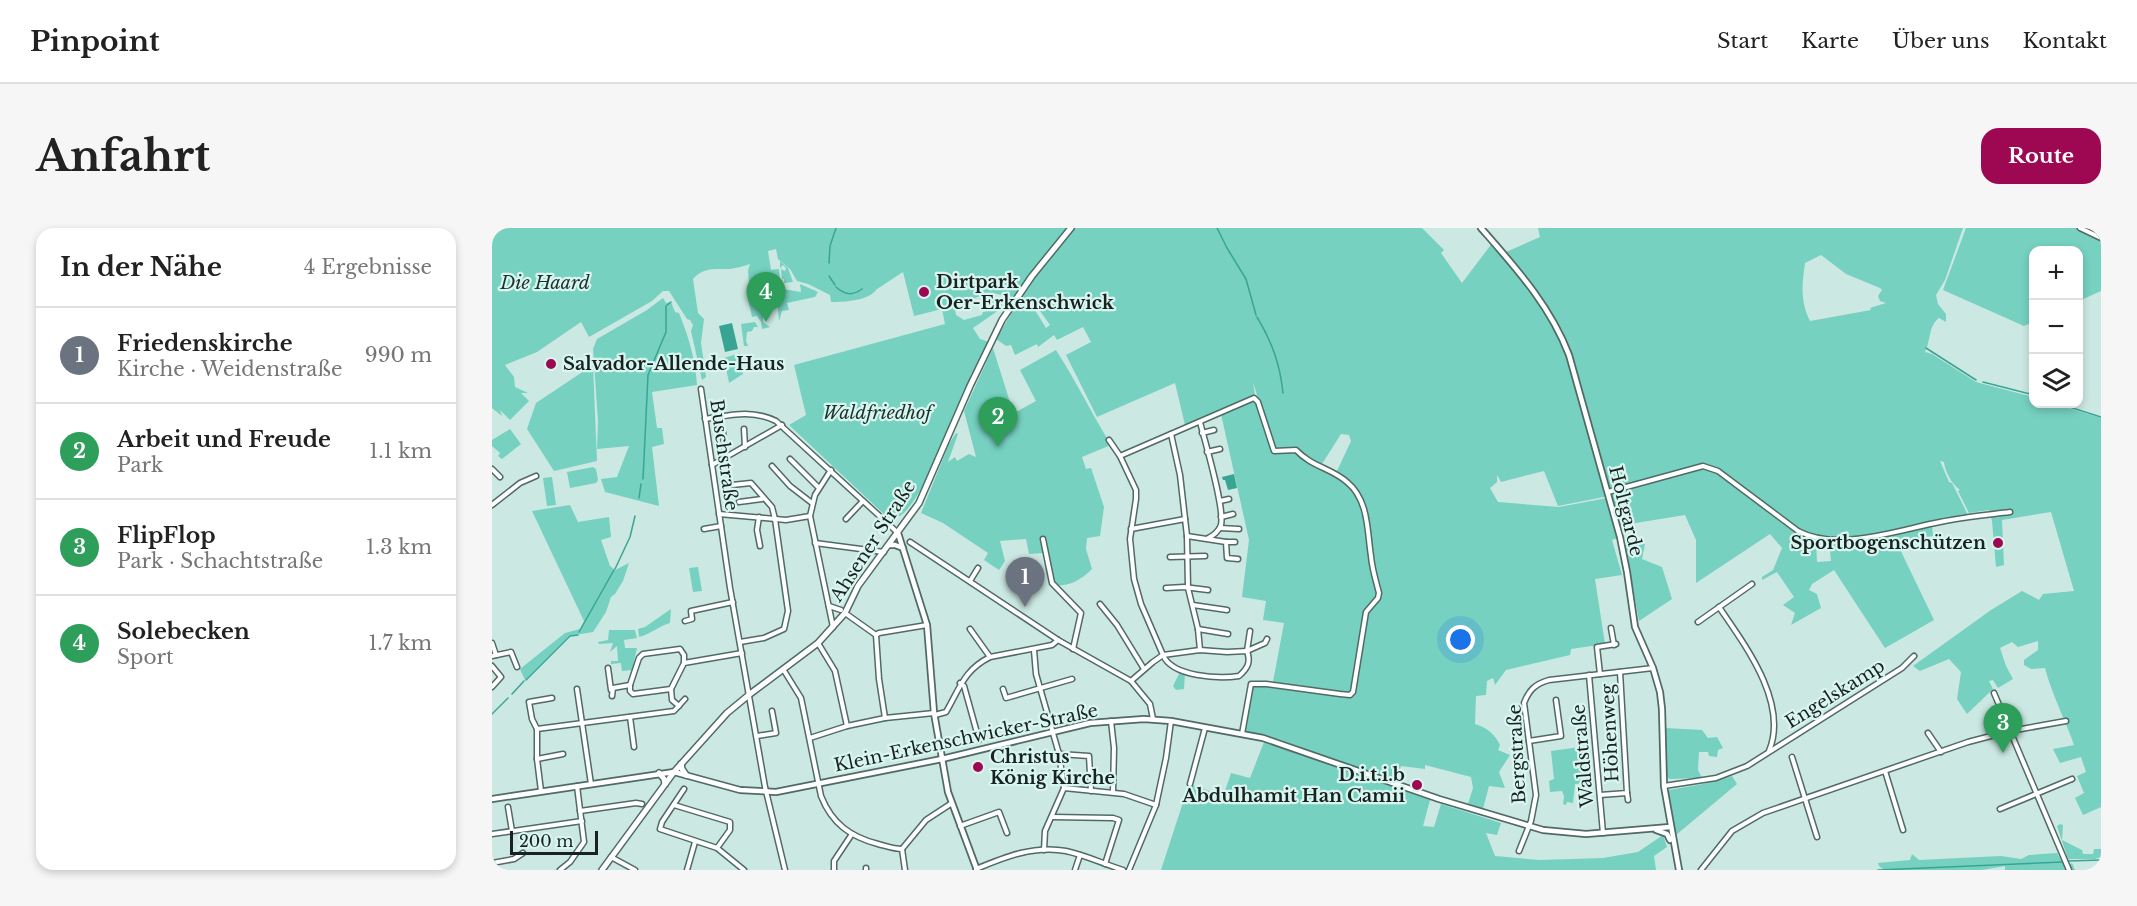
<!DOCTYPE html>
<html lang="de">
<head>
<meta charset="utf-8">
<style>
	body { margin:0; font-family:"Libre Baskerville",serif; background:#f6f6f6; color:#222 }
	.controls { position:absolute; right:18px; top:18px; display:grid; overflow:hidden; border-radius:12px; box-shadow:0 3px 9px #0003 }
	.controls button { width:54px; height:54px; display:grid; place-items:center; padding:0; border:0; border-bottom:2px solid #e0e0e0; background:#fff; color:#222; font:30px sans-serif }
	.scale { position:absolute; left:18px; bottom:15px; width:88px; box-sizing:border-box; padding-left:6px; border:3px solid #182220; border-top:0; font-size:16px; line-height:21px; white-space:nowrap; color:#182220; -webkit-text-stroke:4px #d9f5ef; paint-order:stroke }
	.you { position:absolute; left:969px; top:412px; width:21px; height:21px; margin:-15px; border:4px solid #fff; border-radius:50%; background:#1a73e8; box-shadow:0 0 0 9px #1a73e833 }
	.badge { display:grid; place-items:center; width:39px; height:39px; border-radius:50%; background:#9e0751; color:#fff; font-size:20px; font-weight:700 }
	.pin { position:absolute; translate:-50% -50px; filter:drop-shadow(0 2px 3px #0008) }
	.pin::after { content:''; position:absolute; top:32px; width:21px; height:18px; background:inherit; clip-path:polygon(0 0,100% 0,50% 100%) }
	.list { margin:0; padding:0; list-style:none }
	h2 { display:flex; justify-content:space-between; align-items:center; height:78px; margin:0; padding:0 24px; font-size:26px }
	h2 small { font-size:20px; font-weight:400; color:#767676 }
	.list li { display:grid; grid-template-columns:39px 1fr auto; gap:18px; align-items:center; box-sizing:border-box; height:96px; padding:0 24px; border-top:2px solid #e0e0e0 }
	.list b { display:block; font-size:22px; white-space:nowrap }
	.list p { margin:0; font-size:20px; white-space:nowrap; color:#767676 }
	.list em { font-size:20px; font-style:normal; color:#767676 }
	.icon { flex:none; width:33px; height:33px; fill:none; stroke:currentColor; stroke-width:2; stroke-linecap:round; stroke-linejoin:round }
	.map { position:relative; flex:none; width:1609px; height:642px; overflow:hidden; border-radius:18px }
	header { display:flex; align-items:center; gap:36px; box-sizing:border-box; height:84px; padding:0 30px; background:#fff; border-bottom:2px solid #e0e0e0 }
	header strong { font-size:28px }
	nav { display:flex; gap:33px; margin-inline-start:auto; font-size:21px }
	.intro { display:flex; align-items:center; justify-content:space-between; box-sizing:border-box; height:144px; padding:0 36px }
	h1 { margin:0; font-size:42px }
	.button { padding:15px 27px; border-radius:18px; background:#9e0751; color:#fff; font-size:21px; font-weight:700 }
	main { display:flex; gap:36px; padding:0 36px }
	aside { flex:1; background:#fff; border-radius:18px; box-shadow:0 3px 9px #0003 }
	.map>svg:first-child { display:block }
	.green { fill:#76d1c1; fill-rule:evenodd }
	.water { fill:#38a594 }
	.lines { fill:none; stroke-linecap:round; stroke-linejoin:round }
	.stream { stroke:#38a594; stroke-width:1.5 }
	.minor-casing { stroke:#516a65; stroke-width:7 }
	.tertiary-casing { stroke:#516a65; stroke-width:8 }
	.secondary-casing { stroke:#516a65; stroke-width:8 }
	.minor { stroke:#fff; stroke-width:4 }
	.tertiary { stroke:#fff; stroke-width:4.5 }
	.secondary { stroke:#fff; stroke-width:5 }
	.poi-dot { fill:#9e0751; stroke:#d9f5ef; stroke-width:2 }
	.labels { text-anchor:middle; stroke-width:4.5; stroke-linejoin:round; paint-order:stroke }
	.poi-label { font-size:18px; font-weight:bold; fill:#182220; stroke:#d9f5ef; text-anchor:start }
	.park-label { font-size:18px; font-style:italic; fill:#1a322d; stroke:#d9f5ef }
	.street-label { font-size:18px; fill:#182220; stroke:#d9f5ef }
</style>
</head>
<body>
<header>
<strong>Pinpoint</strong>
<nav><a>Start</a><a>Karte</a><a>Über uns</a><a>Kontakt</a></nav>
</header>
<div class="intro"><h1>Anfahrt</h1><a class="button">Route</a></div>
<main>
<aside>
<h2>In der Nähe<small>4 Ergebnisse</small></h2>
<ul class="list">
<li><span class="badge" style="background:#6b7280">1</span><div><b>Friedenskirche</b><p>Kirche · Weidenstraße</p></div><em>990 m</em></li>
<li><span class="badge" style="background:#2e9e5b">2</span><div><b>Arbeit und Freude</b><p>Park</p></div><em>1.1 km</em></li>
<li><span class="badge" style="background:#2e9e5b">3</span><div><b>FlipFlop</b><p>Park · Schachtstraße</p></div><em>1.3 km</em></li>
<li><span class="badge" style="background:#2e9e5b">4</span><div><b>Solebecken</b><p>Sport</p></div><em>1.7 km</em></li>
</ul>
</aside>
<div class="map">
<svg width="1609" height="642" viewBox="0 0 1609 642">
	<rect width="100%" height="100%" fill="#cce8e2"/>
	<g class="green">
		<path d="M0 0H930L952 22 949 25 970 55 1001 14 1041 61 1039 54 1014 24 1048 9 1046 0H1471L1453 52 1444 67 1446 76 1454 86V94L1447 90C1436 98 1439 113 1433 124L1440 126 1484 154 1541 169 1542 176H1563L1609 190V579L1591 587 1583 570 1592 565 1585 548 1594 544 1589 529 1568 535 1561 521 1582 517C1573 491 1560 467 1553 440L1539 441 1532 437V432L1546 422V413L1526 419 1520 414 1508 420 1514 438 1521 451 1506 460 1501 452 1497 453 1501 461 1475 486 1465 471 1469 444 1457 431 1428 443 1421 438 1499 382 1530 363 1547 372 1551 366 1582 363 1559 284 1510 292 1512 337 1504 339 1500 293 1497 282 1477 285 1466 263 1468 262C1460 256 1453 244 1452 234L1448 233 1457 254 1460 255 1477 289 1440 297 1441 308 1404 313 1442 392 1393 420 1342 342 1320 356 1317 362 1325 366 1329 380 1299 397 1303 385 1291 377 1302 369 1285 344 1270 352V349L1281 342 1290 320 1278 306 1204 355V312L1193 287 1125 298 1117 268 1066 278 1052 243 1009 254 1005 247V254L998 260 1006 274 1067 279 1115 270 1126 310 1120 312 1130 347 1103 351 1113 416 1079 421 1078 427 1014 442 1003 457 1001 450 995 453 994 467 984 468 983 496C995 500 1002 505 1008 517L1006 522 1018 527 1007 544 1013 560 997 558 991 581 976 576 981 560 979 549 933 537V541L909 538 904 552 842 532 789 512 753 504 760 459 781 454 792 395 771 392 774 373 750 369 757 312 729 186 760 171 764 173 780 225 782 224 761 154 763 168 693 197 683 155 605 189 574 127 599 114 591 99 565 112 562 107 546 119 545 116 523 127 519 117 514 118 504 111 524 78 534 73 538 74 554 100 558 97 538 69 530 71 500 65 462 76 464 87 472 92 490 87 491 84 497 82 500 70 512 73 507 82 481 100 488 111 497 114 479 146 476 158 472 162C462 189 430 277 406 289L404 286 396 290 297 197 314 187 302 137 453 96 450 81 422 88 411 44 385 61C377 73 352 74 339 74L338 67 316 56 305 53 298 41 286 31 284 21 276 23 279 42 287 41 288 51 280 61H270L273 67 278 63 272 69 268 84 274 83 275 88 271 89V94L278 99 270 101 269 94 265 88 260 89 256 71 258 69 256 42 258 36C252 38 245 40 238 41 223 41 211 39 201 51L206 85 212 91 209 115 214 149 210 152 199 103 201 97 198 92 195 91 177 63H171L160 73 97 109 89 94 45 124 13 137 22 149 23 159 36 165H29L37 173 18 192 8 182 10 188 0 180ZM1329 27 1354 46 1388 60 1390 62 1386 68 1388 73 1394 75 1378 80 1379 82 1318 93C1308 73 1310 57 1313 35ZM849 206 857 207 859 213 845 243 830 236ZM1279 284 1316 308 1337 313 1339 333 1325 334 1324 312 1311 308Z"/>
		<polygon points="1474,0 1590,0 1609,11 1609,63 1587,73 1586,22 1542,22 1541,94 1532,98 1451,62"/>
		<polygon points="288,33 296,40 301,54 292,55 292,51 290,51 289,41 293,43 294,40 291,37 288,40"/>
		<polygon points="308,56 326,64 323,69 295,75 297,82 290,83 287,93 285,69 292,67 291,61 309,64"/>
		<path d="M171 70 174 75 179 74 183 84 187 85C197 110 203 130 205 157L160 164 165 200H170L172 216 160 219 167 278 113 264 109 251 125 249 137 218 105 221 106 193 101 121 105 111 155 82Z"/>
		<polygon points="263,94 266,99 262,99 260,103 255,104 254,113 256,118 252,118 249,96"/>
		<path d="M501 120 522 187 526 186 524 184 544 173 528 142 564 122C584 153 600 186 619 217L590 229 594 241 599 240 612 279 608 308 595 310 594 321 600 341C587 354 575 359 558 357L551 325 537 326 534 311 508 313 513 333 507 342 492 332 496 325 451 295 429 285 457 216 464 205 466 206 456 234 463 229 465 233 477 226 484 229 472 183Z"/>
		<polygon points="248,125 251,146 237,155 232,130"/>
		<polygon points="101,137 105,233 62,243 35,201 44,175"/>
		<polygon points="18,201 29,216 10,231 6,228 8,225 0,218 0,212"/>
		<polygon points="101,239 104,241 106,252 104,255 78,260 75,244"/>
		<polygon points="60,249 64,277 55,278 51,250"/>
		<polygon points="78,277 86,294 117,289 119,309 109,312 118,338 123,342 137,335 131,353 123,366 119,369 114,384 101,404 77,408 33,452 28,441 73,405 88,401 92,393 40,283"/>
		<polygon points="1147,315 1153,316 1150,331 1170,339 1180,371 1147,393 1133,317"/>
		<polygon points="206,339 210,363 201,364 197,340"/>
		<path d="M179 381 178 395C167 398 159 406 147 409L146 401 153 399Z"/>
		<polygon points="117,402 143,402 145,410 132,412 133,420 145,420 140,442 130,443 129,435 119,436 119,433 126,433 125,418 118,424 121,415 107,416 106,414 116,412"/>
		<polygon points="688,444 693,445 692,461 684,462 681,458"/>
		<polygon points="1174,500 1210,502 1216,510 1225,509 1231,520 1226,522 1225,529 1217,528 1216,524 1207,524 1206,542 1210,550 1177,551 1175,548"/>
		<polygon points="772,514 938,572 931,598 942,599 949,576 1009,595 1005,607 994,605 1003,628 1047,632 1111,630 1146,624 1171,607 1175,619 1162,628 1164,642 669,642 697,556 724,565 728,562 733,563 739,545 758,550"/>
		<polygon points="1088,519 1092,555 1083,556 1081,575 1075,574 1074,577 1071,576 1072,568 1070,563 1058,564 1057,553 1062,551 1059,523"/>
		<polygon points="1240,548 1245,556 1184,607 1176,573 1177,562 1211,556"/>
		<polygon points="1568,596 1571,597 1570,612 1590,622 1591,626 1601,626 1602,621 1609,621 1609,629 1603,631 1576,631 1565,598"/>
		<polygon points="1565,625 1573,639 1580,635 1583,642 1513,642 1513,638 1490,642 1392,642 1387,638 1386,635 1418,632 1420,626 1427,632 1509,628 1529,631 1537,627"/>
	</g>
	<g class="water">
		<polygon points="240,95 246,121 233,124 227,98"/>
		<polygon points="742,246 745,260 736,262 733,252 731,252 730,249"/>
	</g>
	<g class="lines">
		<g class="stream">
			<polyline points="725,0 735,20 754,51 764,87"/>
			<polyline points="337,35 338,18 344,0"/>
			<polyline points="337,48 343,57"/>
			<path d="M344 59C353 67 360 68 370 61"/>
			<path d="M765 89C780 114 788 136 791 165"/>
			<polyline points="1434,120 1484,152"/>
			<polyline points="1491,154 1542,167"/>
			<polyline points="1568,176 1609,189"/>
			<polyline points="151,251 156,147 174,104 174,78 179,74"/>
			<polyline points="147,270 149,256"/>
			<polyline points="123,341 138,309 143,288"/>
			<polyline points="87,404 122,342"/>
			<polyline points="34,452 78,408 86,407"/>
			<polyline points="20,466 32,453"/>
			<polyline points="0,486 16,470"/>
			<polyline points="1576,633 1609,632"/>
			<polyline points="1386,642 1571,634"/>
		</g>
		<g class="minor-casing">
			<g id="minor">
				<polyline points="1588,0 1609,10"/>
				<polyline points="209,161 238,360 273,559 293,642"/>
				<path d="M213 191C239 187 259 181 284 193L406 305"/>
				<path d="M708 194C713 214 733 280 729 297 727 303 721 308 716 310"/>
				<polyline points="252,201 253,219"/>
				<polyline points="231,204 233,230"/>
				<polyline points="710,205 722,202"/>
				<polyline points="679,206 688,247 695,308 696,360 706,401 708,422"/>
				<polyline points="617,212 628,228 644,262 644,271 638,311 642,351 649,376 671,427 661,434 639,453"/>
				<polyline points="715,224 728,221"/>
				<path d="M628 228 762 170 766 174 782 223 804 222C820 239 839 240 855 254 877 272 875 303 879 328 880 341 884 353 887 365L886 370 874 384 861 464 858 467 848 466 774 456H759L750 506"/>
				<polyline points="298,231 327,260"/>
				<polyline points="220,237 290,197"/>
				<polyline points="280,238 298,258 320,275"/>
				<polyline points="0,241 8,249"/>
				<polyline points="339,242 323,267 318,288 341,399"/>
				<polyline points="240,257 259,255 280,279 283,291 296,383 292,401 272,410 248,414"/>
				<path d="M1116 264 1211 238 1226 243 1306 303C1346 324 1406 302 1448 294 1471 289 1494 287 1518 284"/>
				<polyline points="728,273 737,271"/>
				<polyline points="247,274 270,271"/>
				<polyline points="0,277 28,255 44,248"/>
				<polyline points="227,286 294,292 318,288"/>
				<polyline points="267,289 265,302 268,318"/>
				<polyline points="729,289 741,286"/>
				<polyline points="354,291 371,273"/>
				<polyline points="728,300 747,301"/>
				<polyline points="212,301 229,298"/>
				<polyline points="639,301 693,291"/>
				<polyline points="695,308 734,314 735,330 746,331"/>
				<polyline points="551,311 560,355 589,385 581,421"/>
				<polyline points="418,314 566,412 639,453 658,476 661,491"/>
				<polyline points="734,314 743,314"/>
				<polyline points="323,315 392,324"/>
				<polyline points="678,329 713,328"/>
				<polyline points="478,353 486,340"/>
				<polyline points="674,360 692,359 716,362"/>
				<polyline points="608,376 625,397 652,441"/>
				<polyline points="701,377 735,382"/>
				<polyline points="337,378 349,382"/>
				<path d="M1227 379C1253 417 1297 475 1277 523"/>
				<polyline points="353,385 384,407 387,451 393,490"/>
				<polyline points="193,393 200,391 199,383 241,374"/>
				<polyline points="1206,394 1260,356"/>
				<polyline points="1119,400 1122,417"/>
				<polyline points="478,401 498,429"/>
				<polyline points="706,401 736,406"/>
				<polyline points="758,403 755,423 773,415 775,411"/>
				<polyline points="384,407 387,405 435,397"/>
				<polyline points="0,415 4,427"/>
				<polyline points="326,415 343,443 355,498"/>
				<polyline points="542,422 544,446 567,526 572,560 553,603 552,622"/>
				<path d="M708 422 735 424 755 423C759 434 756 440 747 448 727 451 680 449 671 427Z"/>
				<polyline points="0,428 19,424 25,439"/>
				<polyline points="0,438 9,449 0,459"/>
				<polyline points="116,440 119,462"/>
				<path d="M291 441 309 470 329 568C340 596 359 609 386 616 394 618 402 621 410 621L434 592 460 575"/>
				<polyline points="1108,446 1105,419 1124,416"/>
				<polyline points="1097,447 1111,605"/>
				<polyline points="468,455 472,458 487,512"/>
				<polyline points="138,457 147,430 151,426 188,421 192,427 192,435"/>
				<polyline points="85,461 99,556"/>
				<polyline points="179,461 180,472 187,478"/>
				<polyline points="511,461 514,470 580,451"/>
				<polyline points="1502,465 1577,642"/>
				<polyline points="120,468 121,460 138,457 138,463 141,466 179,461 192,435 250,425"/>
				<path d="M443 487 454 484C468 460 472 442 498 429L560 417 566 412"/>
				<polyline points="138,489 142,519"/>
				<polyline points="619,493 622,520 621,564"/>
				<polyline points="45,501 40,491 37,474 60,470"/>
				<polyline points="1436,505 1449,524"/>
				<polyline points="265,508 284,505 280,483"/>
				<polyline points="318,510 355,498 393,490 442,485"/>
				<polyline points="1037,513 1069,508 1064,472"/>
				<polyline points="567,526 597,528 599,563"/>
				<polyline points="1300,529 1325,609"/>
				<polyline points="45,531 71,526"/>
				<polyline points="1393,543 1411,602"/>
				<polyline points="698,556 713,500"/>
				<polyline points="1172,558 1224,550 1255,538 1410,440 1422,428"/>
				<polyline points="572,560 632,566 664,577"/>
				<polyline points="192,561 170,594 168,601 225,620 252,642"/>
				<polyline points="49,563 45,531 45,501 182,483 193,471"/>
				<polyline points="1135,565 1136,572"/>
				<polyline points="1108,567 1135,565 1128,444"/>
				<polyline points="182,577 238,594 238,602 225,620"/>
				<polyline points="16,579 20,603"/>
				<polyline points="1508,581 1580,551"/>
				<polyline points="88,583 144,575 150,576"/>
				<polyline points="560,589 621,590 627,592 613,636"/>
				<polyline points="468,598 507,584 515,605"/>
				<polyline points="0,606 90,593"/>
				<polyline points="410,621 413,642"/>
				<path d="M1027 623 1039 593 1044 567 1032 475C1037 462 1043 456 1057 452L1161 440"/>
				<polyline points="119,629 143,642"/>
				<polyline points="0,635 22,631 31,625"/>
				<polyline points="374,640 374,642"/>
				<path d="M484 641C513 629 542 617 574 623 593 627 612 636 631 642"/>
				<polyline points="68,642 78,634 92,614 85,558"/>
				<polyline points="195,642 203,614"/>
				<polyline points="342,642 342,633 360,606"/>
				<polyline points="583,642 588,627"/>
				<polyline points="637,642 664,577 674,530 679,493"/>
				<polyline points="1209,642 1240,603 1271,585 1476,514 1518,503 1574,493"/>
			</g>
		</g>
		<g class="tertiary-casing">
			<g id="tertiary">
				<path d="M989 0C1023 39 1058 77 1077 127L1128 309 1135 344 1143 399 1161 440 1168 464 1170 481 1172 558 1187 642"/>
				<polyline points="406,305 435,397 442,485 456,564 485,642"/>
				<polyline points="397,317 403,317 411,320"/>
				<polyline points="0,571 182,544 248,562 284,564 450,531 598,495 652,491 679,493 771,510 947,571 1051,602 1094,606 1178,599"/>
				<polyline points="1164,602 1175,606 1178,612"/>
			</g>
		</g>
		<g class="secondary-casing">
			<g id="secondary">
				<polyline points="189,536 190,541 194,547"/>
				<polyline points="167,545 172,551 173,556"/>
				<polyline points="110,642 182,544 235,485 258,466 326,415 353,385 366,358 427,275 478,158 510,92 540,48 579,0"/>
			</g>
		</g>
		<use href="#minor" class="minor"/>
		<use href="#tertiary" class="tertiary"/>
		<use href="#secondary" class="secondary"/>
	</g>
	<g class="poi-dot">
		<circle cx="432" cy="64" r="6"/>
		<circle cx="59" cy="136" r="6"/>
		<circle cx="1506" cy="315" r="6"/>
		<circle cx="486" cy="539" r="6"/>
		<circle cx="925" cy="557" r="6"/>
	</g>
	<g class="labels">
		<g class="poi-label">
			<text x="444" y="60">Dirtpark<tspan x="444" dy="21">Oer-Erkenschwick</tspan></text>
			<text x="71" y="142">Salvador-Allende-Haus</text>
			<text x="1494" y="321" text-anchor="end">Sportbogenschützen</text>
			<text x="498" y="535">Christus<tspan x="498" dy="21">König Kirche</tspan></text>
			<text x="913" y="553" text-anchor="end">D.i.t.i.b<tspan x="913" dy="21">Abdulhamit Han Camii</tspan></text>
		</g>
		<g class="park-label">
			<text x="53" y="61">Die Haard</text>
			<text x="385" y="191">Waldfriedhof</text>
		</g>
		<g class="street-label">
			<text transform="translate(232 227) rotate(82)" y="6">Buschstraße</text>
			<text transform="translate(1134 283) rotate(76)" y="6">Holtgarde</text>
			<text transform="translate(381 313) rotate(-57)" y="6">Ahsener Straße</text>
			<text transform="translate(1343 466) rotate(-32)" y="6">Engelskamp</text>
			<text transform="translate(1118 505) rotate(-93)" y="6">Höhenweg</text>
			<text transform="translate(474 510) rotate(-12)" y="6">Klein-Erkenschwicker-Straße</text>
			<text transform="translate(1025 526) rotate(-93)" y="6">Bergstraße</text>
			<text transform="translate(1091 528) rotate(-95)" y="6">Waldstraße</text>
		</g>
	</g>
</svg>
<div class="controls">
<button>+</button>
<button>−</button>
<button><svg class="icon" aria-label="layers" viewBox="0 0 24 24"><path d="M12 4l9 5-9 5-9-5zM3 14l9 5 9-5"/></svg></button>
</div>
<div class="scale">200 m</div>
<div class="you"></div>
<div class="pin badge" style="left:533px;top:379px;background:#6b7280">1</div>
<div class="pin badge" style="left:506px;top:219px;background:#2e9e5b">2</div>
<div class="pin badge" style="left:1511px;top:525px;background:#2e9e5b">3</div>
<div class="pin badge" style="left:274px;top:94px;background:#2e9e5b">4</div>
</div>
</main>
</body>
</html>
